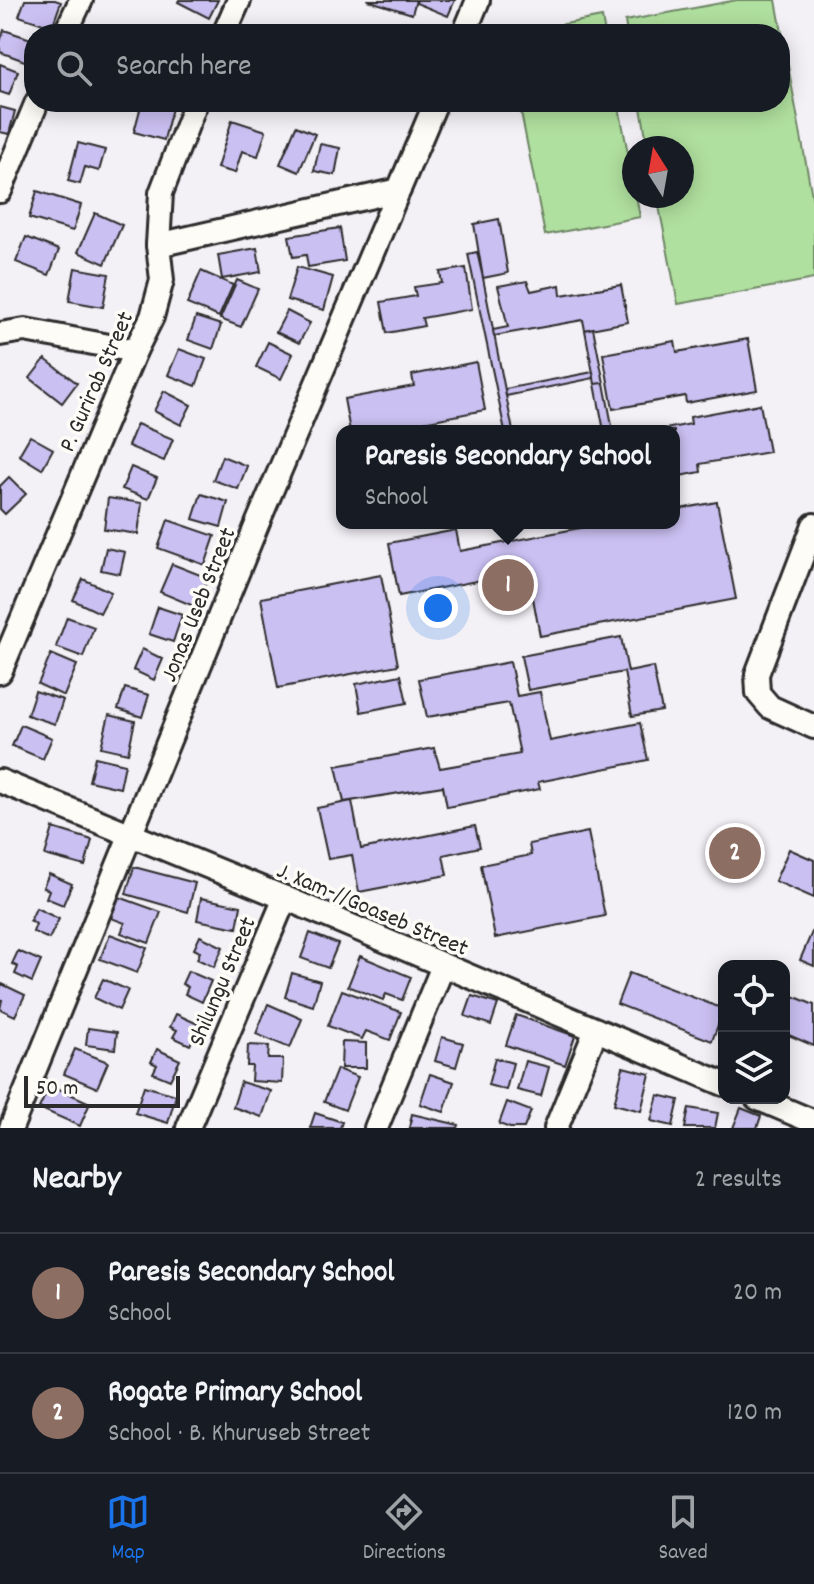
<!DOCTYPE html>
<html lang="en">
<head>
<meta charset="utf-8">
<style>
	body { margin:0; font-family:Dekko,sans-serif; background:#242831; color:#f1f3f6 }
	.controls { position:absolute; right:24px; bottom:24px; display:grid; overflow:hidden; border-radius:16px; box-shadow:0 4px 20px #0003 }
	.controls button { width:72px; height:72px; display:grid; place-items:center; padding:0; border:0; border-bottom:2px solid #363941; background:#171b24; color:#f1f3f6; font:40px sans-serif }
	.compass { position:absolute; left:622px; top:136px; width:72px; height:72px; border-radius:50%; background:#171b24; box-shadow:0 4px 20px #0003; rotate:349deg }
	.scale { position:absolute; left:24px; bottom:20px; width:156px; box-sizing:border-box; padding-left:8px; border:4px solid #2b2b2b; border-top:0; font-size:22px; line-height:28px; white-space:nowrap; color:#2b2b2b; -webkit-text-stroke:6px #fdfcf7; paint-order:stroke }
	.you { position:absolute; left:438px; top:608px; width:28px; height:28px; margin:-20px; border:6px solid #fff; border-radius:50%; background:#1a73e8; box-shadow:0 0 0 12px #1a73e833 }
	.badge { display:grid; place-items:center; width:52px; height:52px; border-radius:50%; background:#1a73e8; color:#fff; font-size:26px; font-weight:700 }
	.pin { position:absolute; translate:-50% -50%; border:4px solid #fff; box-shadow:0 2px 8px #0006 }
	.popup { position:absolute; left:336px; top:425px; width:344px; height:104px; box-sizing:border-box; display:grid; place-content:center; border-radius:16px; background:#171b24; filter:drop-shadow(0 2px 6px #0005); font-size:26px; white-space:nowrap; color:#9ea1a6 }
	.popup b { font-size:30px; color:#f1f3f6 }
	.popup::after { content:''; position:absolute; left:50%; top:100%; margin-left:-16px; border:16px solid transparent; border-top-color:#171b24 }
	.list { margin:0; padding:0; list-style:none }
	h2 { display:flex; justify-content:space-between; align-items:center; height:104px; margin:0; padding:0 32px; font-size:34px }
	h2 small { font-size:26px; font-weight:400; color:#9ea1a6 }
	.list li { display:grid; grid-template-columns:52px 1fr auto; gap:24px; align-items:center; box-sizing:border-box; height:120px; padding:0 32px; border-top:2px solid #363941 }
	.list b { display:block; font-size:30px; white-space:nowrap }
	.list p { margin:0; font-size:26px; white-space:nowrap; color:#9ea1a6 }
	.list em { font-size:26px; font-style:normal; color:#9ea1a6 }
	.icon { flex:none; width:44px; height:44px; fill:none; stroke:currentColor; stroke-width:2; stroke-linecap:round; stroke-linejoin:round }
	.map { position:relative; flex:none; width:814px; height:1128px; overflow:hidden }
	.search { position:absolute; background:#171b24; box-shadow:0 4px 20px #0003; left:24px; right:24px; top:24px; height:88px; display:flex; align-items:center; gap:20px; box-sizing:border-box; padding:0 28px; border-radius:32px; color:#9ea1a6; font-size:30px }
	.sheet { height:344px; background:#171b24 }
	nav { display:flex; justify-content:space-around; align-items:center; box-sizing:border-box; height:112px; border-top:2px solid #363941; background:#171b24; font-size:22px; color:#9ea1a6 }
	nav a { display:grid; justify-items:center; gap:4px }
	nav .on { color:#1a73e8 }
	.map>svg:first-child { display:block }
	.green { fill:#b0e09f; stroke:#6e8665; stroke-width:2 }
	.building { fill:#cbc0f2; stroke:#2b2b2b; stroke-width:2 }
	.lines { fill:none; stroke-linecap:round; stroke-linejoin:round }
	.minor-casing { stroke:#2b2b2b; stroke-width:28 }
	.minor { stroke:#fdfcf7; stroke-width:22 }
	.labels { text-anchor:middle; stroke-width:7; stroke-linejoin:round; paint-order:stroke }
	.street-label { font-size:24px; fill:#2b2b2b; stroke:#fdfcf7 }
</style>
</head>
<body>
<div class="map">
<svg width="814" height="1128" viewBox="0 0 814 1128">
	<rect width="100%" height="100%" fill="#f3f0f6"/>
	<filter id="ink" filterUnits="userSpaceOnUse"><feTurbulence type="fractalNoise" baseFrequency=".0125" numOctaves="2"/><feDisplacementMap in="SourceGraphic" scale="16" xChannelSelector="R" yChannelSelector="G"/><feConvolveMatrix kernelMatrix="1 2 1 2 8 2 1 2 1" color-interpolation-filters="sRGB"/></filter>
	<g filter="url(#ink)">
		<g class="green">
			<polygon points="737,0 776,0 814,207 814,279 678,304 657,196 682,196 682,148 648,148 640,102 780,102 780,34 627,34 625,21"/>
			<polygon points="602,17 605,34 511,34"/>
			<polygon points="519,102 618,102 634,184 634,196 636,196 640,217 545,235"/>
		</g>
		<g class="building">
			<polygon points="25,0 55,0 61,2 52,27 19,16"/>
			<polygon points="179,0 218,0 209,18 178,2"/>
			<polygon points="367,0 416,0 412,14"/>
			<polygon points="417,0 455,0 448,16 416,3"/>
			<polygon points="4,30 34,40 33,64 0,52 0,42"/>
			<polygon points="0,64 18,71 9,95 0,92"/>
			<polygon points="142,102 165,102 173,104 164,140 134,132"/>
			<polygon points="0,107 15,111 9,134 0,132"/>
			<polygon points="232,120 266,131 258,156 242,151 235,173 217,168"/>
			<polygon points="296,126 315,134 299,172 280,164"/>
			<polygon points="78,143 105,150 99,171 85,167 80,184 68,181"/>
			<polygon points="320,144 340,148 335,175 314,171"/>
			<polygon points="37,191 81,205 73,231 29,218"/>
			<polygon points="95,213 122,225 105,264 78,252"/>
			<polygon points="499,219 508,273 483,278 474,224"/>
			<polygon points="340,228 345,261 308,267 306,255 293,257 289,236"/>
			<polygon points="26,237 59,250 49,275 16,262"/>
			<polygon points="257,248 261,272 222,279 218,255"/>
			<polygon points="477,252 483,278 513,431 505,431 468,254"/>
			<polygon points="297,267 333,277 324,310 287,300"/>
			<polygon points="75,268 109,274 103,307 69,301"/>
			<polygon points="466,268 472,309 422,318 424,326 387,333 381,302 416,296 414,287 442,283 440,272"/>
			<polygon points="201,271 233,285 219,317 187,304"/>
			<polygon points="237,280 258,289 241,327 220,319"/>
			<polygon points="527,281 531,291 560,285 561,295 621,285 628,322 585,330 583,320 494,336 493,330 508,327 498,286"/>
			<polygon points="287,311 310,323 299,343 276,332"/>
			<polygon points="196,317 221,325 213,349 188,340"/>
			<polygon points="593,328 604,383 595,384 585,330"/>
			<polygon points="748,339 757,390 686,403 685,396 613,409 603,354 675,341 677,352"/>
			<polygon points="268,342 293,354 281,379 256,367"/>
			<polygon points="179,349 206,359 196,386 168,375"/>
			<polygon points="45,359 77,383 62,403 30,378"/>
			<polygon points="476,362 485,410 423,422 424,431 350,431 344,399 414,386 412,375"/>
			<polygon points="593,372 594,378 506,396 505,389"/>
			<polygon points="604,383 613,431 604,431 595,384"/>
			<polygon points="164,391 191,405 181,425 154,411"/>
			<polygon points="760,404 769,452 700,464 701,472 674,477 674,431 655,431 691,424 690,417"/>
			<polygon points="137,424 173,439 164,461 128,446"/>
			<polygon points="30,436 53,449 42,469 19,455"/>
			<polygon points="222,456 247,466 238,489 213,480"/>
			<polygon points="131,467 157,478 148,499 122,489"/>
			<polygon points="9,477 26,494 5,514 0,509 0,486"/>
			<polygon points="201,494 228,502 221,527 193,519"/>
			<polygon points="108,498 142,503 138,534 104,529"/>
			<polygon points="717,502 736,599 540,636 528,571 399,596 389,543 456,530 460,551 606,523 674,523 674,510"/>
			<polygon points="168,520 215,536 205,565 158,548"/>
			<polygon points="106,548 125,552 120,574 101,570"/>
			<polygon points="172,564 208,578 196,607 160,592"/>
			<polygon points="381,575 398,665 278,688 261,598"/>
			<polygon points="83,579 111,592 100,613 73,600"/>
			<polygon points="158,607 182,615 173,642 149,634"/>
			<polygon points="67,617 94,627 83,657 56,647"/>
			<polygon points="621,637 628,672 653,667 662,711 632,716 624,672 528,690 521,656"/>
			<polygon points="142,649 163,659 154,680 133,670"/>
			<polygon points="51,654 77,665 64,696 38,684"/>
			<polygon points="510,662 517,696 540,692 550,741 640,723 648,760 538,782 540,789 447,807 443,786 344,802 336,766 434,748 440,768 520,754 509,703 427,717 419,679"/>
			<polygon points="401,675 407,703 361,712 356,684"/>
			<polygon points="125,688 149,695 142,717 118,709"/>
			<polygon points="35,691 63,700 55,724 27,715"/>
			<polygon points="109,715 135,721 128,753 101,747"/>
			<polygon points="21,725 52,738 43,759 12,746"/>
			<polygon points="95,757 125,764 120,788 89,781"/>
			<polygon points="352,801 361,849 475,826 480,847 443,855 447,875 359,892 352,855 328,859 317,808"/>
			<polygon points="53,828 92,840 85,866 45,855"/>
			<polygon points="588,832 605,916 495,938 481,865 531,855 529,844"/>
			<polygon points="789,849 814,860 814,898 775,881"/>
			<polygon points="134,867 195,883 188,912 126,894"/>
			<polygon points="49,874 72,884 63,905 46,898 49,890 43,887"/>
			<polygon points="119,897 161,912 149,943 121,933 125,923 111,918"/>
			<polygon points="201,898 241,906 237,928 197,920"/>
			<polygon points="36,908 59,919 49,939 33,932 36,924 30,921"/>
			<polygon points="812,932 814,933 814,966 800,960"/>
			<polygon points="310,933 338,944 328,968 301,958"/>
			<polygon points="110,934 147,948 137,973 100,959"/>
			<polygon points="200,936 223,947 214,967 197,959 200,952 194,949"/>
			<polygon points="18,951 41,961 32,982 15,974 18,967 12,964"/>
			<polygon points="360,956 411,977 402,1000 386,994 383,1000 348,986"/>
			<polygon points="188,971 211,981 202,1002 185,994 188,987 182,984"/>
			<polygon points="292,973 320,981 313,1006 285,997"/>
			<polygon points="629,973 724,1009 712,1041 617,1004"/>
			<polygon points="103,979 128,990 119,1010 94,998"/>
			<polygon points="2,984 25,995 15,1016 0,1009 2,1000 0,1000 0,988"/>
			<polygon points="342,990 401,1012 390,1040 366,1031 362,1039 328,1026"/>
			<polygon points="784,992 814,1005 814,1046 784,1033"/>
			<polygon points="472,996 498,1004 491,1025 465,1016"/>
			<polygon points="268,1004 302,1019 290,1048 256,1034"/>
			<polygon points="176,1014 200,1025 190,1045 173,1037 177,1030 170,1027"/>
			<polygon points="516,1015 575,1036 565,1065 506,1045"/>
			<polygon points="88,1028 117,1032 115,1049 86,1045"/>
			<polygon points="442,1037 463,1043 456,1067 435,1061"/>
			<polygon points="342,1042 366,1043 366,1068 341,1068"/>
			<polygon points="248,1045 269,1046 268,1059 283,1059 282,1083 251,1081 252,1066 247,1066"/>
			<polygon points="75,1049 108,1062 97,1088 64,1074"/>
			<polygon points="157,1049 180,1060 170,1080 153,1073 157,1065 151,1062"/>
			<polygon points="495,1058 513,1063 506,1090 488,1085"/>
			<polygon points="525,1061 549,1067 541,1096 517,1090"/>
			<polygon points="623,1067 650,1074 641,1111 614,1104"/>
			<polygon points="337,1069 358,1077 345,1110 324,1102"/>
			<polygon points="430,1074 454,1082 444,1112 420,1104"/>
			<polygon points="241,1082 271,1091 262,1117 233,1107"/>
			<polygon points="50,1085 90,1103 80,1126 39,1108"/>
			<polygon points="144,1086 176,1095 168,1123 135,1113"/>
			<polygon points="658,1095 679,1100 673,1126 651,1121"/>
			<polygon points="507,1102 531,1111 524,1128 510,1128 499,1124"/>
			<polygon points="689,1108 718,1113 715,1128 685,1128"/>
			<polygon points="741,1108 761,1116 757,1128 733,1128"/>
			<polygon points="315,1113 342,1122 340,1128 310,1128"/>
			<polygon points="412,1114 459,1125 458,1128 409,1128"/>
		</g>
		<g class="lines">
			<g class="minor-casing">
				<g id="minor">
					<polyline points="65,34 81,0"/>
					<polyline points="224,34 239,0"/>
					<polyline points="464,34 478,0"/>
					<polyline points="0,191 37,102"/>
					<polyline points="158,245 399,190"/>
					<polyline points="0,334 25,330 135,351"/>
					<polyline points="814,525 757,674 758,693 770,707 814,727"/>
					<polyline points="0,672 135,351 152,317 162,280 158,245 161,193 196,102"/>
					<polyline points="0,781 285,898 724,1084"/>
					<polyline points="757,1098 814,1122"/>
					<polyline points="11,1128 258,522 436,102"/>
					<polyline points="188,1128 285,898"/>
					<polyline points="376,1128 443,966"/>
					<polyline points="556,1128 596,1030"/>
				</g>
			</g>
			<use href="#minor" class="minor"/>
		</g>
	</g>
	<g class="labels">
		<g class="street-label">
			<text transform="translate(95 381) rotate(-66)" y="8">P. Gurirab Street</text>
			<text transform="translate(197 604) rotate(-68)" y="8">Jonas Useb Street</text>
			<text transform="translate(373 908) rotate(23)" y="8">J. Xam-//Goaseb Street</text>
			<text transform="translate(221 981) rotate(-67)" y="8">Shilungu Street</text>
		</g>
	</g>
</svg>
<div class="controls">
<button><svg class="icon" aria-label="locate" viewBox="0 0 24 24"><circle cx="12" cy="12" r="6"/><path d="M12 2v4M12 18v4M2 12h4M18 12h4"/></svg></button>
<button><svg class="icon" aria-label="layers" viewBox="0 0 24 24"><path d="M12 4l9 5-9 5-9-5zM3 14l9 5 9-5"/></svg></button>
</div>
<svg class="compass" viewBox="-18 -18 36 36"><path d="M0-13l5 13h-10z" fill="#e53935"/><path d="M0 13l5-13h-10z" fill="#9ea1a6"/></svg>
<div class="scale">50 m</div>
<div class="you"></div>
<div class="pin badge" style="left:508px;top:585px;background:#8d6e63">1</div>
<div class="popup"><b>Paresis Secondary School</b>School</div>
<div class="pin badge" style="left:735px;top:853px;background:#8d6e63">2</div>
<div class="search"><svg class="icon" aria-label="search" viewBox="0 0 24 24"><circle cx="10" cy="10" r="6"/><path d="M15 15l6 6"/></svg>Search here</div>
</div>
<section class="sheet">
<h2>Nearby<small>2 results</small></h2>
<ul class="list">
<li><span class="badge" style="background:#8d6e63">1</span><div><b>Paresis Secondary School</b><p>School</p></div><em>20 m</em></li>
<li><span class="badge" style="background:#8d6e63">2</span><div><b>Rogate Primary School</b><p>School · B. Khuruseb Street</p></div><em>120 m</em></li>
</ul>
</section>
<nav>
<a class="on"><svg class="icon" aria-label="map" viewBox="0 0 24 24"><path d="M3 6l6-2 6 2 6-2v14l-6 2-6-2-6 2zM9 4v14M15 6v14"/></svg>Map</a>
<a><svg class="icon" aria-label="directions" viewBox="0 0 24 24"><path d="M12 3l9 9-9 9-9-9zM9 14v-3h6M13 9l2 2-2 2"/></svg>Directions</a>
<a><svg class="icon" aria-label="saved" viewBox="0 0 24 24"><path d="M7 4h10v16l-5-4-5 4z"/></svg>Saved</a>
</nav>
</body>
</html>
